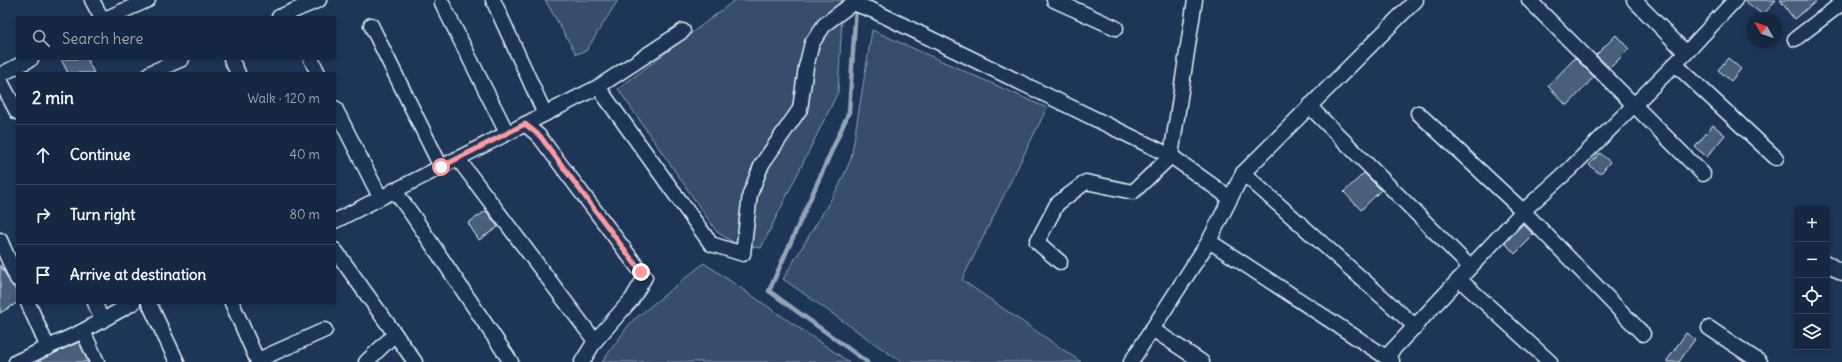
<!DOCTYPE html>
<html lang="en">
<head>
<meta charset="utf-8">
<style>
	body { margin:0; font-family:Delius,sans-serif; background:#23344c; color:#f1f3f6 }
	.controls { position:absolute; right:12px; bottom:12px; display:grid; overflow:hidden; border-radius:0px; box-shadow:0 2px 6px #0003 }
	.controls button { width:36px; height:36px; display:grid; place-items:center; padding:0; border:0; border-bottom:1px solid #35445a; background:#162841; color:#f1f3f6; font:20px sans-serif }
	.compass { position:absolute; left:1746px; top:12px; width:36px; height:36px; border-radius:50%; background:#162841; box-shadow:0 2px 6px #0003; rotate:310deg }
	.stop { position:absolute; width:12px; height:12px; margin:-9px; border:3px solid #ff9aa2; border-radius:50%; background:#fff }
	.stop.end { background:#ff9aa2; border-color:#fff; box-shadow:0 1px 4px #0008 }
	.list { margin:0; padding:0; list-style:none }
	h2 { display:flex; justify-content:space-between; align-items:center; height:52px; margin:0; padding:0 16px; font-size:17px }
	h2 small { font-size:13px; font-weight:400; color:#9ea6b1 }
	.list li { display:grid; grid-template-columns:26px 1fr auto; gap:12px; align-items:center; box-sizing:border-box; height:60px; padding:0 16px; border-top:1px solid #35445a }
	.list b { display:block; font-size:15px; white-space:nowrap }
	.list em { font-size:13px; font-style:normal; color:#9ea6b1 }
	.icon { flex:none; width:22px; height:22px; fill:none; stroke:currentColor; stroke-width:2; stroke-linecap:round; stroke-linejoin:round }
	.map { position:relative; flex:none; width:1842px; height:362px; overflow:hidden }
	.search { position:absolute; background:#162841; box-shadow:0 2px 6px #0003; left:16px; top:16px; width:320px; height:44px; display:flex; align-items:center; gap:10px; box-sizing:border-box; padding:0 14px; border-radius:0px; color:#9ea6b1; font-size:15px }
	.panel { position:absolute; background:#162841; box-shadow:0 2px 6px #0003; left:16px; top:72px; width:320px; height:232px; border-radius:0px }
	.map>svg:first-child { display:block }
	.green { fill:#374d6c; stroke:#909fb2 }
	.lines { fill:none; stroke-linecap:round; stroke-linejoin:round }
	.stream { stroke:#95a4b5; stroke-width:4.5 }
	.building { fill:#495e7a; stroke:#e8f1f8 }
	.minor-casing { stroke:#e8f1f8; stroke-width:17 }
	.minor { stroke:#1d3557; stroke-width:14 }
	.route { stroke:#ff9aa2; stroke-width:5 }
</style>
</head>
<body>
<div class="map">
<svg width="1842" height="362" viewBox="0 0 1842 362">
	<rect width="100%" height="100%" fill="#1d3557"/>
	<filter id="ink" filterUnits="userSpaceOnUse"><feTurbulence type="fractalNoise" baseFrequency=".025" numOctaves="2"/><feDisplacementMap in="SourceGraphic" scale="8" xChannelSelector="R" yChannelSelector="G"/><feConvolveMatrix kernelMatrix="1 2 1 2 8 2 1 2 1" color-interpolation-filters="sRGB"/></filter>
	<g filter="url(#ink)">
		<g class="green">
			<polygon points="545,0 618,0 586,51 576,54"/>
			<polygon points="735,0 843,0 838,92 761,248 734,243 717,232 618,89"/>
			<polygon points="872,30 1047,108 962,280 1081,362 901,362 783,279 839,186 851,159"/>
			<polygon points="704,263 849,362 602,362 631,322"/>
		</g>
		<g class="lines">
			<polyline class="stream" points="856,6 849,112 769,291 867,362"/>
		</g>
		<g class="building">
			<polygon points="1744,0 1776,0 1763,15"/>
			<polygon points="1780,0 1818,0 1794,19"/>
			<polygon points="1616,35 1629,49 1610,68 1596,55"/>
			<polygon points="1575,58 1594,77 1567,106 1548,86"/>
			<polygon points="1728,58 1741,69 1731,81 1718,70"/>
			<polygon points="61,59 87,59 94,73 68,73"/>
			<polygon points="1713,125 1725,135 1707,157 1695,147"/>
			<polygon points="1600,153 1610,162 1600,174 1589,165"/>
			<polygon points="1364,173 1381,190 1361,210 1344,192"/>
			<polygon points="486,211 498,227 479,240 468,223"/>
			<polygon points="1523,224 1534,235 1515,254 1505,243"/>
			<polygon points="0,265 17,293 17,303 0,313"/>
			<polygon points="1686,333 1695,339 1679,362 1666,362"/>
			<polygon points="79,342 88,362 38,362 42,359"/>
		</g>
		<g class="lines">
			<g class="minor-casing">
				<g id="minor">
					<polyline points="92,0 101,17"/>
					<polyline points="493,0 545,114"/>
					<polyline points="1054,0 1116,28"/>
					<polyline points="1529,0 1703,174"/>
					<polyline points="1634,0 1686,53"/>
					<polyline points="442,3 507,133"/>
					<polyline points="109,17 148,0"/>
					<polyline points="279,17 319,0"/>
					<polyline points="371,25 441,167"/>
					<polyline points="1795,39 1842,3"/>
					<polyline points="231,59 238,73"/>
					<polyline points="311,59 318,73"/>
					<polyline points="1675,64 1776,158"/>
					<polyline points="150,73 182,59"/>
					<polyline points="0,75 31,59"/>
					<polyline points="0,80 17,112"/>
					<polyline points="598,87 683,31"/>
					<polyline points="1309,106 1470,267"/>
					<polyline points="335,108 380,197"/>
					<polyline points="1418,113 1523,211 1643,334"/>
					<polyline points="525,124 539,136 645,277 632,299 595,341 582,362"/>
					<polyline points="458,159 595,341"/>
					<polyline points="1243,173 1416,327"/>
					<polyline points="394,190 411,213 511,362"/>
					<polyline points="335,221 598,87 711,244 743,254 750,194 762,164 800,109 806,67 812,43 825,24 853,3 874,11 1171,156 1230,198"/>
					<polyline points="0,240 17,279"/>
					<polyline points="1209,241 1392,361"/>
					<polyline points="335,250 415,362"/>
					<polyline points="1060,262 1037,242 1057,204 1086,182 1133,192 1171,156 1195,0"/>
					<polyline points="1827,263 1842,273"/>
					<polyline points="1459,279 1550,362"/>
					<polyline points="28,303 48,348"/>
					<polyline points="95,303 102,321"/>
					<polyline points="149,303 177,362"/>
					<polyline points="232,303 258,362"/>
					<polyline points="1709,328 1760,362"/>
					<polyline points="1152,329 1202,362"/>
					<polyline points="83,331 97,362"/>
					<polyline points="1386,357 1523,211 1570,169 1686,53 1735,0"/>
					<polyline points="258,360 325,330"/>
					<polyline points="16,362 83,331 133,303"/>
					<polyline points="366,362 395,334"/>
					<polyline points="1131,362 1209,241 1243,173 1416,0"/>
				</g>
			</g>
			<use href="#minor" class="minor"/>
		</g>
	</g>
	<g class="lines" filter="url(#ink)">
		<polyline class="route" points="441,167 525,124 540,136 641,272"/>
	</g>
</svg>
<div class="controls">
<button>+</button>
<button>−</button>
<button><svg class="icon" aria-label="locate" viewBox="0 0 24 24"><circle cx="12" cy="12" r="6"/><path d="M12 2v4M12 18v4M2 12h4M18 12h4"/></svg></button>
<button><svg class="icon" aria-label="layers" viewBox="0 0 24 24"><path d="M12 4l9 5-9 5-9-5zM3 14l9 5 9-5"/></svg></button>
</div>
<svg class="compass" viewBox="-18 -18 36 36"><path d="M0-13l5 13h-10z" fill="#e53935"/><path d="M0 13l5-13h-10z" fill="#9ea6b1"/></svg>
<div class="stop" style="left:441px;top:167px"></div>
<div class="stop end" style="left:641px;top:272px"></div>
<div class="search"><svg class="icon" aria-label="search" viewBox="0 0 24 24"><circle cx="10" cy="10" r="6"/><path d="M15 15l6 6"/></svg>Search here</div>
<section class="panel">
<h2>2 min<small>Walk · 120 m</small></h2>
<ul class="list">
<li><svg class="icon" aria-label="ahead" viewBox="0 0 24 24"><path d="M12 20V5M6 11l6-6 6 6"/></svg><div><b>Continue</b></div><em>40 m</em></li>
<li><svg class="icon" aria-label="right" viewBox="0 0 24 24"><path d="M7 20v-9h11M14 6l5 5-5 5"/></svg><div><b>Turn right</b></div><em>80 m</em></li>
<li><svg class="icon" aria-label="arrive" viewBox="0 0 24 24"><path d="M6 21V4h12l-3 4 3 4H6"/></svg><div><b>Arrive at destination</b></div></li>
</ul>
</section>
</div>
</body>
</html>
